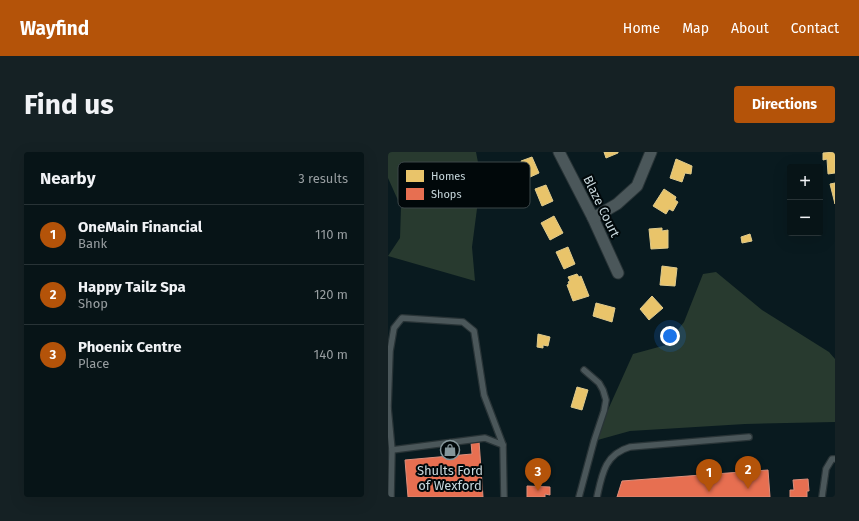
<!DOCTYPE html>
<html lang="en">
<head>
<meta charset="utf-8">
<style>
	body { margin:0; font-family:"Fira Sans",sans-serif; background:#152124; color:#f1f3f6 }
	.controls { position:absolute; right:12px; top:12px; display:grid; overflow:hidden; border-radius:4px; box-shadow:0 4px 16px #0002 }
	.controls button { width:36px; height:36px; display:grid; place-items:center; padding:0; border:0; border-bottom:1px solid #283336; background:#071417; color:#f1f3f6; font:20px sans-serif }
	.you { position:absolute; left:282px; top:184px; width:14px; height:14px; margin:-10px; border:3px solid #fff; border-radius:50%; background:#1a73e8; box-shadow:0 0 0 6px #1a73e833 }
	.badge { display:grid; place-items:center; width:26px; height:26px; border-radius:50%; background:#b45309; color:#fff; font-size:13px; font-weight:700 }
	.pin { position:absolute; translate:-50% -33px; filter:drop-shadow(0 1px 2px #0008) }
	.pin::after { content:''; position:absolute; top:21px; width:14px; height:12px; background:inherit; clip-path:polygon(0 0,100% 0,50% 100%) }
	.list { margin:0; padding:0; list-style:none }
	h2 { display:flex; justify-content:space-between; align-items:center; height:52px; margin:0; padding:0 16px; font-size:17px }
	h2 small { font-size:13px; font-weight:400; color:#989ea1 }
	.list li { display:grid; grid-template-columns:26px 1fr auto; gap:12px; align-items:center; box-sizing:border-box; height:60px; padding:0 16px; border-top:1px solid #283336 }
	.list b { display:block; font-size:15px; white-space:nowrap }
	.list p { margin:0; font-size:13px; white-space:nowrap; color:#989ea1 }
	.list em { font-size:13px; font-style:normal; color:#989ea1 }
	.map { position:relative; flex:none; width:447px; height:345px; overflow:hidden; border-radius:4px }
	header { display:flex; align-items:center; gap:24px; box-sizing:border-box; height:56px; padding:0 20px; background:#b45309; color:#fff }
	header strong { font-size:19px }
	nav { display:flex; gap:22px; margin-inline-start:auto; font-size:14px }
	.intro { display:flex; align-items:center; justify-content:space-between; box-sizing:border-box; height:96px; padding:0 24px }
	h1 { margin:0; font-size:28px }
	.button { padding:10px 18px; border-radius:4px; background:#b45309; color:#fff; font-size:14px; font-weight:700 }
	main { display:flex; gap:24px; padding:0 24px }
	aside { flex:1; background:#071417; border-radius:4px; box-shadow:0 4px 16px #0002 }
	.map>svg:first-child { display:block }
	.green { fill:#283a2f }
	.homes { fill:#e9c46a; stroke:#dfca8c }
	.shops { fill:#e76f51; stroke:#dd8e7b }
	.lines { fill:none; stroke-linecap:round; stroke-linejoin:round }
	.service-casing { stroke:#293437; stroke-width:8 }
	.minor-casing { stroke:#293437; stroke-width:13 }
	.service { stroke:#4b575a; stroke-width:5.5 }
	.minor { stroke:#4b575a; stroke-width:11 }
	.labels { text-anchor:middle; stroke-width:4; stroke-linejoin:round; paint-order:stroke }
	.street-label { font-size:13px; fill:#c7d7dc; stroke:#01080a }
	.poi-label { font-size:13px; fill:#c7d7dc; stroke:#01080a }
	.key { fill:#01080a; stroke:#3c4649; stroke-width:1 }
	.key-label { font-size:11px; fill:#c7d7dc }
</style>
</head>
<body>
<header>
<strong>Wayfind</strong>
<nav><a>Home</a><a>Map</a><a>About</a><a>Contact</a></nav>
</header>
<div class="intro"><h1>Find us</h1><a class="button">Directions</a></div>
<main>
<aside>
<h2>Nearby<small>3 results</small></h2>
<ul class="list">
<li><span class="badge">1</span><div><b>OneMain Financial</b><p>Bank</p></div><em>110 m</em></li>
<li><span class="badge">2</span><div><b>Happy Tailz Spa</b><p>Shop</p></div><em>120 m</em></li>
<li><span class="badge">3</span><div><b>Phoenix Centre</b><p>Place</p></div><em>140 m</em></li>
</ul>
</aside>
<div class="map">
<svg width="447" height="345" viewBox="0 0 447 345">
	<rect width="100%" height="100%" fill="#091a1f"/>
	<g class="green">
		<polygon points="0,0 88,0 93,26 84,95 87,129 0,104 12,86 13,55 0,26"/>
		<polygon points="328,120 374,158 441,200 447,207 447,270 357,272 242,279 206,289 245,202 278,193 296,170 315,122"/>
	</g>
	<g class="homes">
		<polygon points="216,0 230,0 230,1 218,6"/>
		<polygon points="447,0 447,21 440,22 439,7 435,8 435,1"/>
		<polygon points="144,5 151,21 140,26 133,9"/>
		<polygon points="288,7 304,14 303,22 297,21 294,30 282,26"/>
		<polygon points="447,31 447,52 442,32"/>
		<polygon points="158,33 165,49 154,54 147,37"/>
		<polygon points="276,37 288,45 287,48 290,50 285,59 281,57 278,62 265,54"/>
		<polygon points="166,64 175,81 162,88 153,71"/>
		<polygon points="274,76 274,79 280,78 280,96 263,97 261,77"/>
		<polygon points="362,82 364,89 354,91 353,85"/>
		<polygon points="180,95 187,112 176,117 168,100"/>
		<polygon points="274,114 289,116 287,134 272,133"/>
		<polygon points="189,122 191,125 193,124 201,144 185,149 179,133 181,132 180,130 182,129 180,125"/>
		<polygon points="264,144 275,156 261,168 252,157"/>
		<polygon points="208,151 227,156 224,170 205,164"/>
		<polygon points="150,182 162,185 160,194 155,193 155,196 149,195"/>
		<polygon points="189,235 200,238 194,258 183,255"/>
	</g>
	<g class="shops">
		<polygon points="91,289 95,345 20,345 17,308 84,302 83,290"/>
		<polygon points="380,318 382,345 229,345 234,329"/>
		<polygon points="420,327 421,339 419,339 419,345 402,345 402,338 406,338 405,328"/>
		<polygon points="139,334 162,335 162,343 157,342 157,345 139,345"/>
	</g>
	<g class="lines">
		<g class="service-casing">
			<g id="service">
				<polyline points="0,255 2,199 6,176 14,166 75,170 86,179 96,243 115,293 116,345"/>
				<polyline points="0,256 4,298 97,286 115,293"/>
				<polyline points="3,345 4,298"/>
				<polyline points="191,345 206,289 216,259 218,248 215,238 211,231 196,218"/>
				<path d="M209 345C214 322 217 302 242 295L361 285"/>
				<polyline points="434,345 438,317 444,307 447,307"/>
			</g>
		</g>
		<g class="minor-casing">
			<g id="minor">
				<polyline points="171,0 205,66 230,121"/>
				<polyline points="205,66 229,52 249,34 263,0"/>
			</g>
		</g>
		<use href="#service" class="service"/>
		<use href="#minor" class="minor"/>
	</g>
	<defs>
		<g id="shop-ring" transform="scale(1)"><circle r="9.5" fill="#01080a" stroke="#84959a" stroke-width="1.5"/><path d="M-5-2.5h2.3a2.7 3.5 0 0 1 5.4 0H5L5.5 6h-11ZM-1.5-2.5h3a1.5 2.3 0 0 0-3 0Z" fill="#84959a"/></g>
	</defs>
	<g fill-rule="evenodd">
		<use href="#shop-ring" x="62" y="298"/>
	</g>
	<g class="labels">
		<g class="street-label">
			<text transform="translate(214 54) rotate(64)" y="5">Blaze Court</text>
		</g>
		<g class="poi-label">
			<text x="62" y="323">Shults Ford<tspan x="62" dy="15">of Wexford</tspan></text>
		</g>
	</g>
	<rect x="10" y="10" width="132" height="46" rx="6" class="key"/>
	<rect x="18" y="18" width="18" height="12" fill="#e9c46a"/>
	<rect x="18" y="36" width="18" height="12" fill="#e76f51"/>
	<g class="key-label">
		<text x="43" y="28">Homes</text>
		<text x="43" y="46">Shops</text>
	</g>
</svg>
<div class="controls">
<button>+</button>
<button>−</button>
</div>
<div class="you"></div>
<div class="pin badge" style="left:321px;top:340px">1</div>
<div class="pin badge" style="left:360px;top:337px">2</div>
<div class="pin badge" style="left:150px;top:339px">3</div>
</div>
</main>
</body>
</html>
